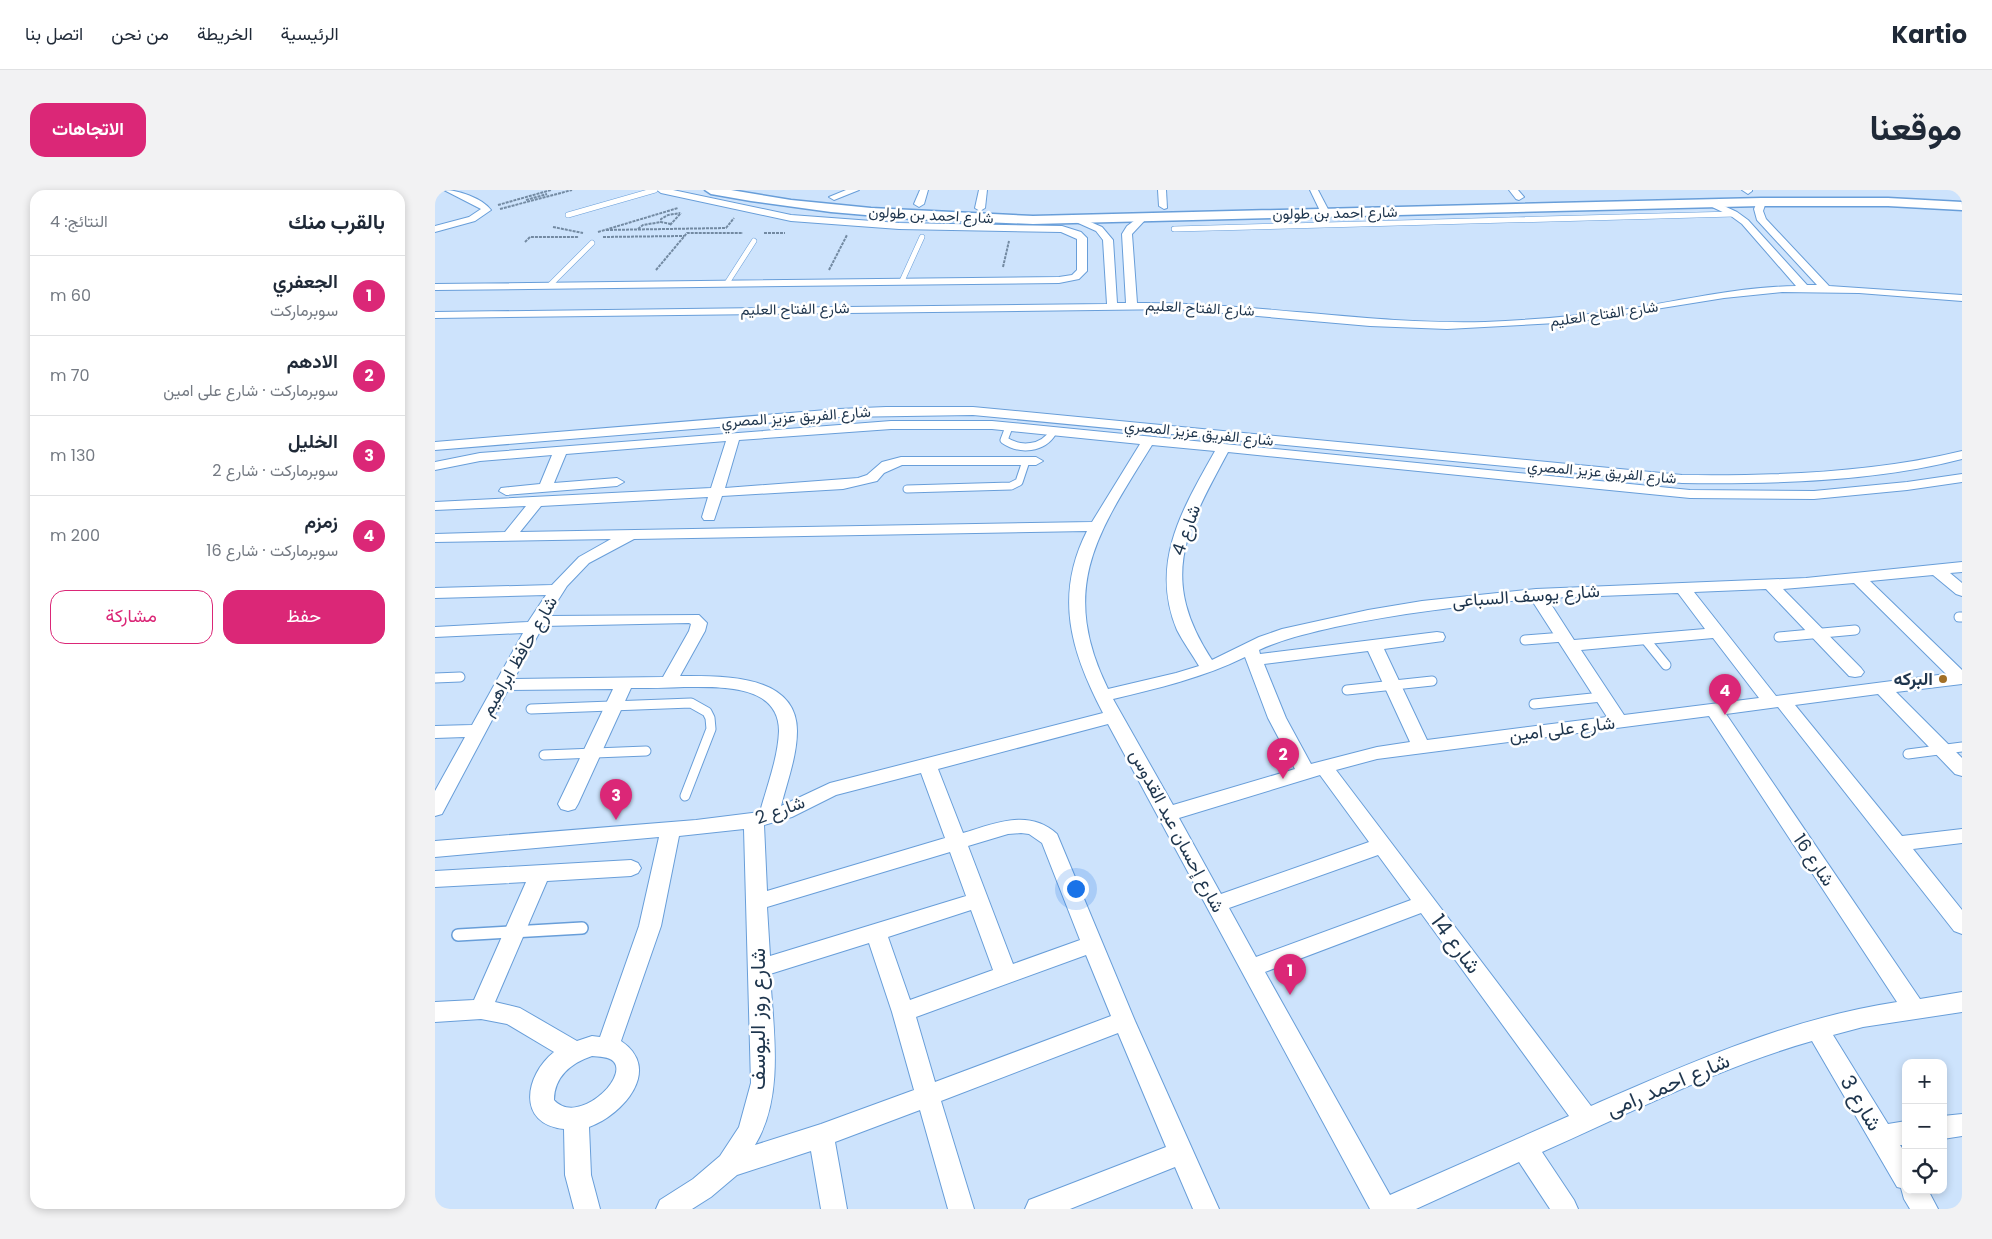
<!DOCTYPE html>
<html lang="ar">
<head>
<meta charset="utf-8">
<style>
	body { margin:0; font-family:Poppins,Vazirmatn,sans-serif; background:#f2f2f3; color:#1f2937; direction:rtl }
	.controls { position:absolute; right:15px; bottom:15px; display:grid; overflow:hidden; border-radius:10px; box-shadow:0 2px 8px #0003 }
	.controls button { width:45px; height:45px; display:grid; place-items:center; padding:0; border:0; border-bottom:1px solid #e0e1e3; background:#fff; color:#1f2937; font:25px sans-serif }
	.you { position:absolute; left:640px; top:698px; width:18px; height:18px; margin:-12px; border:4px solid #fff; border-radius:50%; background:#1a73e8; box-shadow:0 0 0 8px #1a73e833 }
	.badge { display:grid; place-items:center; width:32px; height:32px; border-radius:50%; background:#db2777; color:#fff; font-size:16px; font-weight:700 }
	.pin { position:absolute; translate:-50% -41px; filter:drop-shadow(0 1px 2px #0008) }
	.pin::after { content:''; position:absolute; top:26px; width:18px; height:15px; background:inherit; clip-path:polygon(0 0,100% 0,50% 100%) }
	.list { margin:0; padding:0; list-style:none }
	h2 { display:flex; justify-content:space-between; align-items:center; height:65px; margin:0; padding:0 20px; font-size:21px }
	h2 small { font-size:16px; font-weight:400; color:#747a83 }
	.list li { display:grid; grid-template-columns:32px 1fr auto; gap:15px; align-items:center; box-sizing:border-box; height:80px; padding:0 20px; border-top:1px solid #e0e1e3 }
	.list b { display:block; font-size:19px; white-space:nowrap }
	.list p { margin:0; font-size:16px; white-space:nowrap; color:#747a83 }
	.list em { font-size:16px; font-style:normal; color:#747a83 }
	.actions { display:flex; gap:10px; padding:15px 20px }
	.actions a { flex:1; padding:11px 0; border:1px solid #db2777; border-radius:15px; text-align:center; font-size:18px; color:#db2777 }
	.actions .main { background:#db2777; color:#fff }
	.icon { flex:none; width:28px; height:28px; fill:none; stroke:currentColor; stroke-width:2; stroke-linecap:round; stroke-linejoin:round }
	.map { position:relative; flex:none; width:1527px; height:1019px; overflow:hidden; direction:ltr; border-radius:15px }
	header { display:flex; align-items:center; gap:30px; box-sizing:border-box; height:70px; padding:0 25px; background:#fff; border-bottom:1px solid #e0e1e3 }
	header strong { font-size:24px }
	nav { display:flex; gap:28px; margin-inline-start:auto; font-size:18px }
	.intro { display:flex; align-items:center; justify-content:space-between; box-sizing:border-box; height:120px; padding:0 30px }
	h1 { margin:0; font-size:35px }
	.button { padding:12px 22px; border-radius:15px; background:#db2777; color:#fff; font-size:18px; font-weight:700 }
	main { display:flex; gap:30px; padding:0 30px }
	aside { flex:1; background:#fff; border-radius:15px; box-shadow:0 2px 8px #0003 }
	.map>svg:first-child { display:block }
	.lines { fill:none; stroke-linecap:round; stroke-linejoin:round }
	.lane-far3-casing { stroke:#689ed9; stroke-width:6 }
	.lane-far2-casing { stroke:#689ed9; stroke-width:9 }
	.lane-far1-casing { stroke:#689ed9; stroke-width:11 }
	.lane-casing { stroke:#689ed9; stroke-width:14 }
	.street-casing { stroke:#689ed9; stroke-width:2 }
	.secondary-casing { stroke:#689ed9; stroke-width:3 }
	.path { stroke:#738aa2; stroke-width:2; stroke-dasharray:3 1; stroke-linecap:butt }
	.lane-far3 { stroke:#fff; stroke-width:5 }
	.lane-far2 { stroke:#fff; stroke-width:7 }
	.lane-far1 { stroke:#fff; stroke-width:9 }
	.lane { stroke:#fff; stroke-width:11 }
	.street { fill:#fff; fill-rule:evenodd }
	.secondary { fill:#fff; fill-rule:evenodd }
	.poi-dot { fill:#a26f26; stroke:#fff; stroke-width:2 }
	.labels { text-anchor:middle; stroke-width:5; stroke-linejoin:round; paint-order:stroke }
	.far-street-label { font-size:15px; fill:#1e354d; stroke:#fff }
	.street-label { font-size:18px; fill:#1e354d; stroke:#fff }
	.poi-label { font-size:18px; font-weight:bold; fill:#1e354d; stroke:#fff; text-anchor:end }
	.near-street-label { font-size:21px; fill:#1e354d; stroke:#fff }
</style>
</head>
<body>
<header>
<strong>Kartio</strong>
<nav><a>الرئيسية</a><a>الخريطة</a><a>من نحن</a><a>اتصل بنا</a></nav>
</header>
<div class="intro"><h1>موقعنا</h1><a class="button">الاتجاهات</a></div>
<main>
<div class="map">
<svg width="1527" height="1019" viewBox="0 0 1527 1019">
	<rect width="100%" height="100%" fill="#cde3fc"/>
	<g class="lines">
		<g class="lane-far3-casing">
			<g id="lane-far3">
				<polyline points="133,25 220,0"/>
				<polyline points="739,39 1299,24"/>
				<polyline points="467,91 487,47"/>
				<polyline points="292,93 319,51"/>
				<polyline points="115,95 157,53"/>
			</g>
		</g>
		<g class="lane-far2-casing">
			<g id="lane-far2">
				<path d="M574 237 569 250C585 261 608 259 618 242"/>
				<polyline points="472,299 576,296 584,292 591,271"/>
			</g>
		</g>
		<g class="lane-far1-casing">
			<g id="lane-far1">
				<polyline points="1524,427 1527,427"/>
				<polyline points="1344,447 1420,440"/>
				<polyline points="1210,449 1231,475"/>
				<polyline points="1090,450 1129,447"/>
				<polyline points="0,488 25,487"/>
				<polyline points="912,500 997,491"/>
				<polyline points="1099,514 1167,507"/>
				<polyline points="96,519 256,513 272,522 275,528 276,539 250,606"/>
				<polyline points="1473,564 1527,557"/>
				<polyline points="109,565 211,561"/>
			</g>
		</g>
		<g class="lane-casing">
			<polyline id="lane" points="23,745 147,738"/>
		</g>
		<g class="street-casing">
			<g id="street">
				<path d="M9 0C23 0 47 8 56 20L40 31 0 42V36L34 27 46 19Z"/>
				<polygon points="222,0 238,0 356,25 464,33 627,36 646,42 652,48 652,81 644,89 624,93 0,100 0,94 624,87 637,85 642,80 642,49 626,42 464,39 356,31 226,3"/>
				<polygon points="411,0 424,0 399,10 394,7"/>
				<polygon points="485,0 493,0 489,14 484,17 479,14"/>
				<polygon points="544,0 552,0 550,18 545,21 540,18"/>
				<polygon points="723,0 731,0 732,18 729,19 724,16"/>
				<polygon points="875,0 883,0 895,23 893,25 887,25"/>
				<polygon points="1074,0 1083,0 1089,7 1084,10 1081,9"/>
				<polygon points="1307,0 1317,0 1317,1 1313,4"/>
				<path d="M1326 9 1331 12 1328 21 1331 29 1394 96 1527 105V111L1424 103 1347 102 1289 108 1140 132 1012 139 935 136 742 119 0 128V122L672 114 668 50 661 41 641 32V28L644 27 667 37 678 50 682 113H691L687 44 692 36 707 25 712 28 697 44 702 113C818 112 933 135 1050 132 1097 130 1145 126 1193 119 1249 110 1304 97 1361 96L1307 34 1296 26 1273 15 1271 13 1276 10 1302 22 1313 30 1372 95H1382L1322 30 1319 19 1323 10Z"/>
				<path d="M451 217H538L1247 285C1340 286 1437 283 1527 261V269C1439 292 1338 294 1247 293L538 225 404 227 0 260V252L404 219Z"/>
				<path d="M456 231H557L1255 300 1379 301 1472 292 1527 284V292L1472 300 1379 309 1255 308 793 262C751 340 723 388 777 470L824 447 847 439 933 420 987 411 1101 399 1371 388 1527 372V382L1515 383 1527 393V406L1521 404 1498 385 1435 391 1527 480V494L1461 502 1527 568V586L1520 584 1443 504 1360 515 1467 646 1527 639V653L1478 659 1527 720V744L1519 741 1343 517 1291 524 1485 809 1527 802V822L1428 837 1398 845 1453 934 1471 931V955H1465L1471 964V1000H1493L1503 1019H1475L1469 1009 1466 998 1462 997 1377 851C1283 878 1195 923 1107 962L1139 1010 1143 1019H1115L1084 972 981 1019H935L673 534 503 579 528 643C560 634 593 618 622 644L700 831 784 1019H758L740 977 635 1019H590L594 1010 731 957 683 843 506 911 539 1019H513L485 920 400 952 412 1019H386L376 961 302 985 276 1007 257 1019H221L225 1010 258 989 285 966 304 937 316 893 309 639 244 646 226 736 186 851C228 879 188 925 154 937L156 985 165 1019H139L130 985 129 939C81 934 90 885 119 862L72 834 46 829 0 832V812L39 810 91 692 0 697V681L196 670 203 673 206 678 203 683 196 686 112 691 60 812 85 818 142 851 157 846 165 847 204 736 224 647 0 667V651L261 630 325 622C332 596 343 568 344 541 344 493 282 497 249 497 231 498 214 498 196 498L143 614 140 619 133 621 126 619 123 614 178 499 73 500 7 624 0 626V601L30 547 0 548V536L37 535 88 443 0 447V437L93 432 111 405 0 408V398L117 395 144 367 176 349 0 352V344L70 342 91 316 0 320V312L276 298 291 251 131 264 119 293 182 288 189 292 182 296 71 305 64 301 66 298 105 294 117 265 45 271 0 280V272L45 263ZM456 239H557L705 254 657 332 85 342 106 316 273 307 267 327 269 330H279L287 306 408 299 442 291 449 283 467 275H601L608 271 601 267H466L447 272 432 285 423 288 290 298 304 250ZM717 255 780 261C748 318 714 373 742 440 748 452 757 464 764 476L741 483 673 499C623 397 663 342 717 255ZM652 341C619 406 636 462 668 523L395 593 346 616C352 592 362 566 362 541 362 483 285 486 245 486L270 441 272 433 264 425 113 426 132 396 154 373 199 349ZM1419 393 1511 484 1341 506 1259 402 1331 399 1414 486 1420 487 1426 486 1429 482 1426 478 1348 399ZM1243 403 1270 439 1139 450 1112 408ZM1096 409 1172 527 992 550 949 459 1008 451 1010 447 1008 443 1002 442 825 464 824 460C848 449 874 443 900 437 965 423 1030 416 1096 409ZM254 433 256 434 254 441 228 487 79 489 108 436ZM1278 448 1324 508 1189 525 1146 460ZM933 461 975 552 942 557 876 574 851 528 829 474ZM810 467 833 528 860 579 738 615 678 509C724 498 767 488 810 467ZM1274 526 1462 812C1355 828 1255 873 1156 916L901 580 942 569ZM486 583 510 648 332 701 329 635 357 627 401 605ZM885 585 934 652 786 704 744 628ZM586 643 594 644 607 653 645 750 578 774 533 656 573 644ZM515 662 531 706 335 766 332 717ZM943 665 976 710 821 767 794 718ZM536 720 558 780 475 810 453 747ZM986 723 1134 926 955 1005 830 782ZM434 753 457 822 479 900 386 934 320 955C350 906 338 838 335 784ZM651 765 676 826 500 892 481 827ZM157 866C164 867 174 866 179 872 193 889 142 936 119 910 119 887 136 873 157 866Z"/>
				<polygon points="1527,924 1527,946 1508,949 1508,926"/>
			</g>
		</g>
		<g class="secondary-casing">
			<polygon id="secondary" points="270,0 296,0 356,10 436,18 598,26 1326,8 1453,8 1527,12 1527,20 1453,16 1326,16 598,34 477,29 396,22 316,11 276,4"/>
		</g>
		<g class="path">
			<polyline points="91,10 112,4"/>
			<polyline points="63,15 116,0"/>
			<polyline points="65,19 137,0"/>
			<polyline points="236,34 226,32 226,29 233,25 245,23"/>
			<polyline points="235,35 246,23"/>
			<polyline points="118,37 148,43"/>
			<polyline points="203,39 208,35 226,32"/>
			<polyline points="171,40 291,38 299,28"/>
			<polyline points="163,42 243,18"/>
			<polyline points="329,43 350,43"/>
			<polyline points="168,47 249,46"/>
			<polyline points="90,52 95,47 144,47"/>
			<polyline points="568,77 574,51"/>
			<polyline points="221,80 252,43 308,43"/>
			<polyline points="394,80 412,45"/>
		</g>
		<use href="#lane-far3" class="lane-far3"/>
		<use href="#lane-far2" class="lane-far2"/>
		<use href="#lane-far1" class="lane-far1"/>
		<use href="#lane" class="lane"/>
		<use href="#street" class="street"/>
		<use href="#secondary" class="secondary"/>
	</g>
	<circle class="poi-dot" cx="1508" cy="489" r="5"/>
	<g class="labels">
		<g class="far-street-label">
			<text transform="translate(900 23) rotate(-1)" y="5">شارع احمد بن طولون</text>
			<text transform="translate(496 25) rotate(3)" y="5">شارع احمد بن طولون</text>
			<text transform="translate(765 118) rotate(3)" y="5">شارع الفتاح العليم</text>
			<text transform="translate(360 119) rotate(-1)" y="5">شارع الفتاح العليم</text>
			<text transform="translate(1169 124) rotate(-8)" y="5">شارع الفتاح العليم</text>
			<text transform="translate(361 227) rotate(-4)" y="5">شارع الفريق عزيز المصري</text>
			<text transform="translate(764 243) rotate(6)" y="5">شارع الفريق عزيز المصري</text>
			<text transform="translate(1167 282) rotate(5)" y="5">شارع الفريق عزيز المصري</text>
		</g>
		<g class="street-label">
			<text transform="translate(751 340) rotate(-70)" y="6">شارع 4</text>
			<text transform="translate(1091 406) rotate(-4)" y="6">شارع يوسف السباعى</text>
			<text transform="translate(84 466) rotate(-60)" y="6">شارع حافظ ابراهيم</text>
			<text transform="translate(1127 539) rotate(-7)" y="6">شارع على امين</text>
			<text transform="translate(345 620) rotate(-20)" y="6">شارع 2</text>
			<text transform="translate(742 641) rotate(62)" y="6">شارع إحسان عبد القدوس</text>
			<text transform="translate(1379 670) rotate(56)" y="6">شارع 16</text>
		</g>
		<g class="poi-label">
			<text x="1498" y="495">البركه</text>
		</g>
		<g class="near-street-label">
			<text transform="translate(1021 754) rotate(53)" y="7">شارع 14</text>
			<text transform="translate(323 829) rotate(-90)" y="7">شارع روز اليوسف</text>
			<text transform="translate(1233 895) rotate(-23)" y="7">شارع احمد رامى</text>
			<text transform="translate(1426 913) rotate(59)" y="7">شارع 3</text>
		</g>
	</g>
</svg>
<div class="controls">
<button>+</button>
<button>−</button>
<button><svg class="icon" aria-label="locate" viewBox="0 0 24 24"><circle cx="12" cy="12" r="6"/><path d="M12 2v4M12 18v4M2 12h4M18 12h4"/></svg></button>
</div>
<div class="you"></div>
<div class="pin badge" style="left:855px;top:805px">1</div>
<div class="pin badge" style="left:848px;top:589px">2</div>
<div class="pin badge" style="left:181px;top:630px">3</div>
<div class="pin badge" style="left:1290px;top:525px">4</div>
</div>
<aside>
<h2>بالقرب منك<small>النتائج: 4</small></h2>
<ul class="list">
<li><span class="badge">1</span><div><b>الجعفري</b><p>سوبرماركت</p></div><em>60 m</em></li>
<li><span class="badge">2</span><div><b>الادهم</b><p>سوبرماركت · شارع على امين</p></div><em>70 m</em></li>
<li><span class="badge">3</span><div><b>الخليل</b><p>سوبرماركت · شارع 2</p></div><em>130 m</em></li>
<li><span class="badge">4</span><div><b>زمزم</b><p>سوبرماركت · شارع 16</p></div><em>200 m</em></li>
</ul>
<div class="actions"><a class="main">حفظ</a><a>مشاركة</a></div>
</aside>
</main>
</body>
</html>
